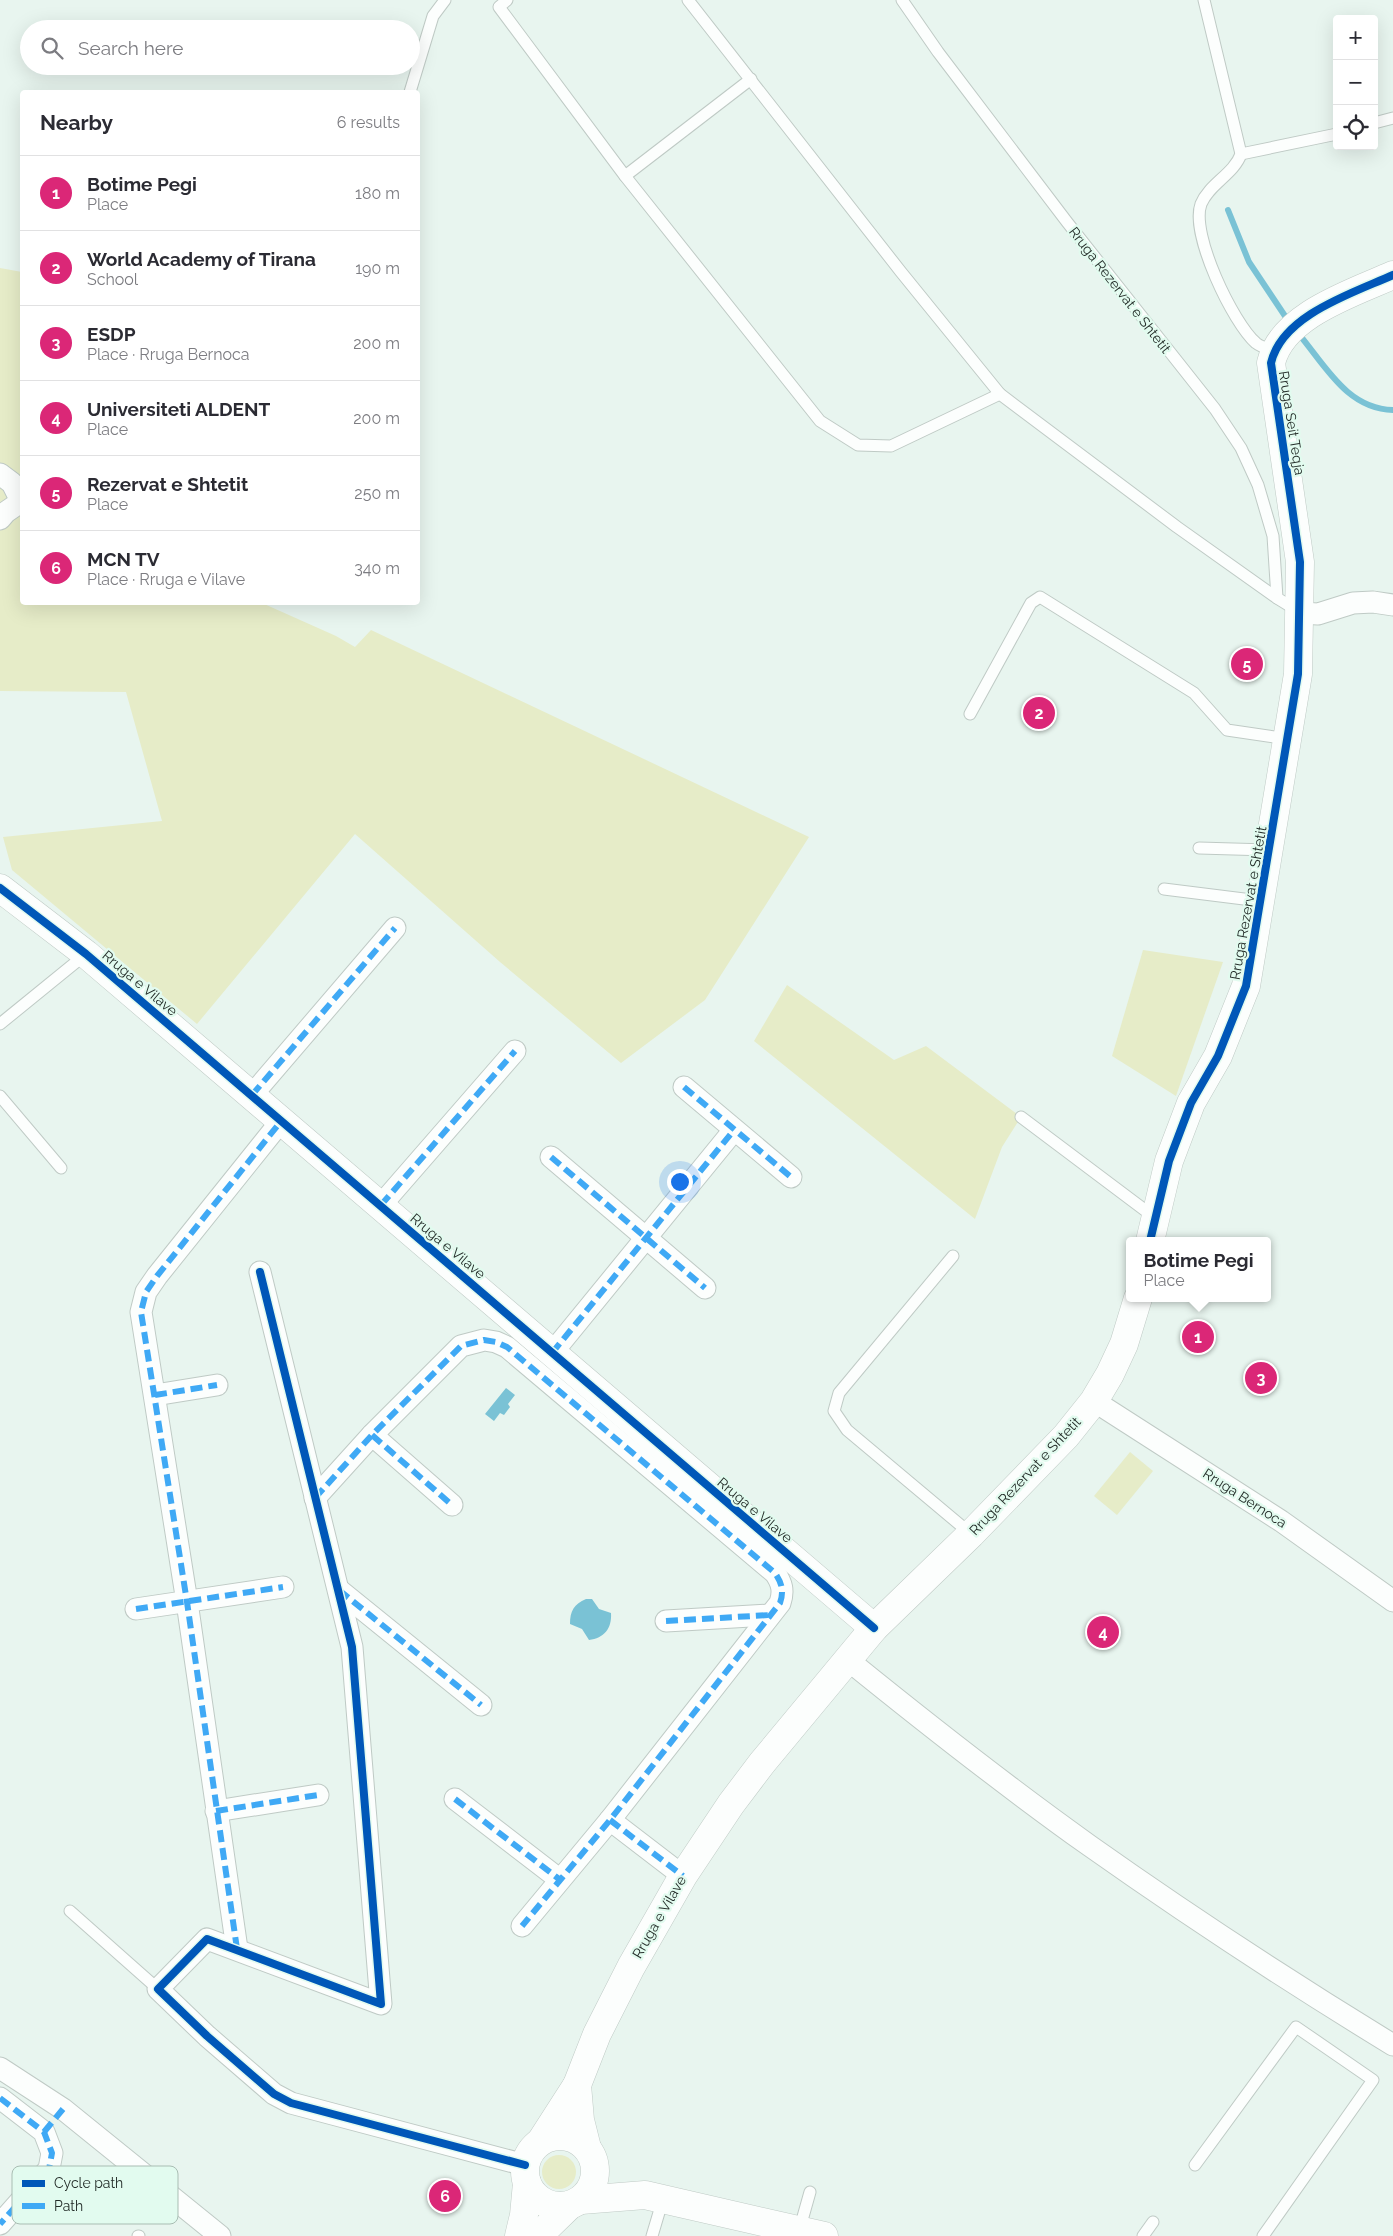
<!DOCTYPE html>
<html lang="en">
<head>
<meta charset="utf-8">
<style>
	body { margin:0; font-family:Raleway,sans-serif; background:#f2f2f3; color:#2b2b33 }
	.controls { position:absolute; right:15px; top:15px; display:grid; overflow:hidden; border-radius:5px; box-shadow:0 5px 20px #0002 }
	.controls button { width:45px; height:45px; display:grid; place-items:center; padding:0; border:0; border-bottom:1px solid #e1e1e2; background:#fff; color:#2b2b33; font:25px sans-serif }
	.you { position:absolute; left:679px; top:1181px; width:18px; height:18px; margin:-12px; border:4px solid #fff; border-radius:50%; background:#1a73e8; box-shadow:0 0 0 8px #1a73e833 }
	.badge { display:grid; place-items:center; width:32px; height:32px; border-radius:50%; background:#db2777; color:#fff; font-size:16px; font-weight:700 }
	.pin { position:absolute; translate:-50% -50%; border:2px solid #fff; box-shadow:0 1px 5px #0006 }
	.popup { position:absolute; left:1126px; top:1237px; width:145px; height:65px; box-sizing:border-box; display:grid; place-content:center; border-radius:5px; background:#fff; filter:drop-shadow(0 1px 4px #0005); font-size:16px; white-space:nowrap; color:#7c7c81 }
	.popup b { font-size:19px; color:#2b2b33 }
	.popup::after { content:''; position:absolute; left:50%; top:100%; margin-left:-10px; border:10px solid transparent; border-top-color:#fff }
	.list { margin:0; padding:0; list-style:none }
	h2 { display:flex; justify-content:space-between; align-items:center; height:65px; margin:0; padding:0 20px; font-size:21px }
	h2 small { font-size:16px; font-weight:400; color:#7c7c81 }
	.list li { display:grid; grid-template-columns:32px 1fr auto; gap:15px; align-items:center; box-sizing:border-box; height:75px; padding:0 20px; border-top:1px solid #e1e1e2 }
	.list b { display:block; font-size:19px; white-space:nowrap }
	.list p { margin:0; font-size:16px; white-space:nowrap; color:#7c7c81 }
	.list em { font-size:16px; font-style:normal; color:#7c7c81 }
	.icon { flex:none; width:28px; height:28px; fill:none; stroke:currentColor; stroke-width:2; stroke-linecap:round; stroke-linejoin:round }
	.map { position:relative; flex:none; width:1393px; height:2236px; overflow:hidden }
	.search { position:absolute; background:#fff; box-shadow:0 5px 20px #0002; left:20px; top:20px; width:400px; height:55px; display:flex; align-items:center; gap:12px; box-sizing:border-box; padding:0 18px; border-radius:28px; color:#7c7c81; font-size:19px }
	.panel { position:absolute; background:#fff; box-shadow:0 5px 20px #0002; left:20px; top:90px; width:400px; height:515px; border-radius:5px }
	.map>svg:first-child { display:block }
	.green { fill:#e6ecc8 }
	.water { fill:#7ac2d5 }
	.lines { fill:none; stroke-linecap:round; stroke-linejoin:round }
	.stream { stroke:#7ac2d5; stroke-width:6 }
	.service-casing { stroke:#bfcac5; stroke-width:13 }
	.minor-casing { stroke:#bfcac5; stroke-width:23 }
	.tertiary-casing { stroke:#bfcac5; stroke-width:29 }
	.primary-casing { stroke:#bfcac5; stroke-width:29 }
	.service { stroke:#fcfefd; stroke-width:11 }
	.minor { stroke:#fcfefd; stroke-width:21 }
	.tertiary { stroke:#fcfefd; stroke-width:28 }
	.primary { stroke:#fcfefd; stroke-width:28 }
	.quiet { stroke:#3fa9f5; stroke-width:6; stroke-dasharray:12 6; stroke-linecap:butt }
	.cycleway-casing { stroke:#e2fbef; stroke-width:11 }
	.cycleway { stroke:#0057b8; stroke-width:8 }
	.labels { text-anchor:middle; stroke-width:4.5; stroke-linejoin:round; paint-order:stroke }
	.street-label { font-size:14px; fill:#232c28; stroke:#e2fbef }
	.key { fill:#e2fbef; stroke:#a9bdb3; stroke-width:1 }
	.key-label { font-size:14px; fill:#232c28 }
</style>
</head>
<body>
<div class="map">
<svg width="1393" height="2236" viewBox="0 0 1393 2236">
	<rect width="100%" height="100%" fill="#e8f5ef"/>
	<g class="green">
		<polygon points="0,268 22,272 22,602 262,603 336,636 355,647 371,630 809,837 705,1000 621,1063 500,962 355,834 197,1024 12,870 3,837 162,821 126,692 0,691"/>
		<polygon points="1143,950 1223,962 1176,1096 1112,1056"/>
		<polygon points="787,985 894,1060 926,1046 1021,1117 1002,1147 975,1219 754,1041"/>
		<polygon points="1130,1452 1153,1471 1117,1515 1094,1496"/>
		<circle cx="559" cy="2172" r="17"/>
	</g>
	<g class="water">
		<polygon points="506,1388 515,1395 508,1404 510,1407 504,1415 500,1413 494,1421 485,1414"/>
		<path d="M586 1599H592L599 1609 611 1613C612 1629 604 1638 589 1640L582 1629 570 1624C570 1611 574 1604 586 1599Z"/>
	</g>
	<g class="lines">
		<g class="stream">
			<polyline points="1228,210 1249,262 1289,322"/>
			<path d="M1297 332C1324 363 1346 409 1393 410"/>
		</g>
		<g class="service-casing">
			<g id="service">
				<polyline points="507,0 499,7 625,176 820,421 858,445 891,446 1000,394"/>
				<polyline points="688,0 901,272 1000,394 1177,527 1277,598"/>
				<polyline points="902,0 938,52 1067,222 1215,409 1241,448 1258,485 1273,536 1277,598 1298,611"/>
				<path d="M1204 0 1241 154C1234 174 1209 184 1201 204 1190 234 1233 323 1256 343 1261 347 1268 349 1274 351"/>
				<polyline points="410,92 433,16 445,0"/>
				<polyline points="1374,123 1393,118"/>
				<polyline points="1241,154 1337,134"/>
				<polyline points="625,176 751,79"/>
				<polyline points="970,714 1031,603 1040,597 1194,693 1227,730 1288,739"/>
				<polyline points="1199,848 1268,850"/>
				<polyline points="1164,889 1260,901"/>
				<polyline points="0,1024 86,954"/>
				<polyline points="0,1096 61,1168"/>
				<polyline points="1021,1117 1154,1217"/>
				<polyline points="953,1256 839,1393 834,1411 847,1430 971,1534"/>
				<polyline points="70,1911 158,1989"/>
				<polyline points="1195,2165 1296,2027 1373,2080 1263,2236"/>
				<polyline points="799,2231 810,2192"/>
				<polyline points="138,2236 139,2236"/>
				<polyline points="652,2236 663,2199"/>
				<polyline points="1143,2236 1153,2222"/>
			</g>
		</g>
		<g class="minor-casing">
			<g id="minor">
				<polyline points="0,474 12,483 21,501"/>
				<polyline points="0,519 6,512 22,501"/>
				<polyline points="1300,613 1318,614 1353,603 1373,602 1393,605"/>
				<polyline points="684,1087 791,1177"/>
				<polyline points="252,1095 395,928"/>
				<polyline points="551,1157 705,1288"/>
				<polyline points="381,1205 515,1051"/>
				<polyline points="260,1272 352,1647 381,2004 207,1939 158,1989 207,2036 274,2094 291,2103 525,2165"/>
				<polyline points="552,1353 734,1130"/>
				<polyline points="155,1395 217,1385"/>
				<polyline points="1094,1401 1281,1521 1393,1601"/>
				<polyline points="372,1435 452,1505"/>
				<path d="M315 1498 372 1435 461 1346 484 1340 496 1342 507 1347 775 1573C782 1583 784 1591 780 1603L610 1820 522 1926"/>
				<polyline points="339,1590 481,1705"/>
				<polyline points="136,1609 283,1587"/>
				<polyline points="666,1621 770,1615"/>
				<path d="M848 1660C927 1724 1007 1787 1090 1846 1189 1916 1290 1982 1393 2045"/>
				<polyline points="455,1799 559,1879"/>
				<polyline points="216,1811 318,1795"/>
				<polyline points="610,1820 683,1876"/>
				<polyline points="237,1949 187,1602 141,1312 146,1292 157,1276 282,1120"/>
				<polyline points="0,2068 63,2109 220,2236"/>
				<polyline points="0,2098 44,2132 52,2153 49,2169 0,2224"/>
			</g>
		</g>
		<g class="tertiary-casing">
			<g id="tertiary">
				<polyline points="0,888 86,954 874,1628"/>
				<path d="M1150 1241 1169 1161 1191 1103 1218 1056 1246 986 1298 674 1300 562 1271 363C1282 315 1353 293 1393 275"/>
				<polyline points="577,2085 580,2120 587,2148"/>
				<polyline points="541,2141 577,2085 597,2034 631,1967 683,1876 731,1804 762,1763 874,1628 971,1534 1066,1436 1094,1401 1110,1374 1124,1344 1138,1298"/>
			</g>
		</g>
		<g class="primary-casing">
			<g id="primary">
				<circle cx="560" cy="2171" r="35"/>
				<polyline points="581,2200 645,2195 824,2236"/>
				<polyline points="519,2236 524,2215 527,2183"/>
				<polyline points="538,2236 570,2205"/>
			</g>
		</g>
		<use href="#service" class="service"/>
		<use href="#minor" class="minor"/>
		<use href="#tertiary" class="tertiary"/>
		<use href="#primary" class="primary"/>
		<g class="quiet">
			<polyline points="684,1087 791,1177"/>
			<polyline points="252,1095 395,928"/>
			<polyline points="551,1157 705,1288"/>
			<polyline points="381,1205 515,1051"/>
			<polyline points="552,1353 734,1130"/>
			<polyline points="155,1395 217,1385"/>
			<polyline points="372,1435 452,1505"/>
			<path d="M315 1498 372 1435 461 1346 484 1340 496 1342 507 1347 775 1573C782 1583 784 1591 780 1603L610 1820 522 1926"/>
			<polyline points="339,1590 481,1705"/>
			<polyline points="136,1609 283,1587"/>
			<polyline points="666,1621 770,1615"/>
			<polyline points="455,1799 559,1879"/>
			<polyline points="216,1811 318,1795"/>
			<polyline points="610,1820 683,1876"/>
			<polyline points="237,1949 187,1602 141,1312 146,1292 157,1276 282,1120"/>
			<polyline points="0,2098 44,2132 52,2153 49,2169 0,2224"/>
			<polyline points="44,2132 63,2109"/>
		</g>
		<g class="cycleway-casing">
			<g id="cycleway">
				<polyline points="0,888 86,954 874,1628"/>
				<path d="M1150 1241 1169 1161 1191 1103 1218 1056 1246 986 1298 674 1300 562 1271 363C1282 315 1353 293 1393 275"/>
				<polyline points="260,1272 352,1647 381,2004 207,1939 158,1989 207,2036 274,2094 291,2103 525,2165"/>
			</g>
		</g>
		<use href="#cycleway" class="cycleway"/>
	</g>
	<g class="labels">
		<g class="street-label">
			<text transform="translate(1120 290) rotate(52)" y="5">Rruga Rezervat e Shtetit</text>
			<text transform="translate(1292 423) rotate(81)" y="5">Rruga Seit Teqja</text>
			<text transform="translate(1248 903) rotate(-80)" y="5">Rruga Rezervat e Shtetit</text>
			<text transform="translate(140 983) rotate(40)" y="5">Rruga e Vilave</text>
			<text transform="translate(448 1246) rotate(40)" y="5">Rruga e Vilave</text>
			<text transform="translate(1025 1476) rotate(-47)" y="5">Rruga Rezervat e Shtetit</text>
			<text transform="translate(1245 1498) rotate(33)" y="5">Rruga Bernoca</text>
			<text transform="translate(755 1510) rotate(40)" y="5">Rruga e Vilave</text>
			<text transform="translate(659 1917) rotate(-60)" y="5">Rruga e Vilave</text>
		</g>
	</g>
	<rect x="12" y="2166" width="166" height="58" rx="8" class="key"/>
	<rect x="22" y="2180" width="23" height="7" fill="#0057b8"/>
	<rect x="22" y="2203" width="23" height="6" fill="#3fa9f5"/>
	<g class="key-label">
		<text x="54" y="2188">Cycle path</text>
		<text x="54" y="2211">Path</text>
	</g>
</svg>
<div class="controls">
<button>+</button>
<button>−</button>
<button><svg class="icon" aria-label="locate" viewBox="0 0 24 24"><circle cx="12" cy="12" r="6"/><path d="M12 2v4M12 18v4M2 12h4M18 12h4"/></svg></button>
</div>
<div class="you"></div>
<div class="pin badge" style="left:1198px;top:1337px">1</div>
<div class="popup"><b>Botime Pegi</b>Place</div>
<div class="pin badge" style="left:1039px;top:713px">2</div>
<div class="pin badge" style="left:1261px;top:1378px">3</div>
<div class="pin badge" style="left:1103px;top:1632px">4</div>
<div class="pin badge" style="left:1247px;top:664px">5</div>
<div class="pin badge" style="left:445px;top:2196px">6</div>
<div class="search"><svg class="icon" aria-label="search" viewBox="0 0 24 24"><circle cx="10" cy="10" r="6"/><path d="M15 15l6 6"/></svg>Search here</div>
<section class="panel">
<h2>Nearby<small>6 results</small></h2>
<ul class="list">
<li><span class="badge">1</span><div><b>Botime Pegi</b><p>Place</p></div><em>180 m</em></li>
<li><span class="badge">2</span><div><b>World Academy of Tirana</b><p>School</p></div><em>190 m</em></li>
<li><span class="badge">3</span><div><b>ESDP</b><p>Place · Rruga Bernoca</p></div><em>200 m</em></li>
<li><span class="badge">4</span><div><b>Universiteti ALDENT</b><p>Place</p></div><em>200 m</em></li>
<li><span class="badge">5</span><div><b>Rezervat e Shtetit</b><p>Place</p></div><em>250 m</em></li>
<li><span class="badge">6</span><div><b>MCN TV</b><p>Place · Rruga e Vilave</p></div><em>340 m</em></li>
</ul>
</section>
</div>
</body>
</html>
